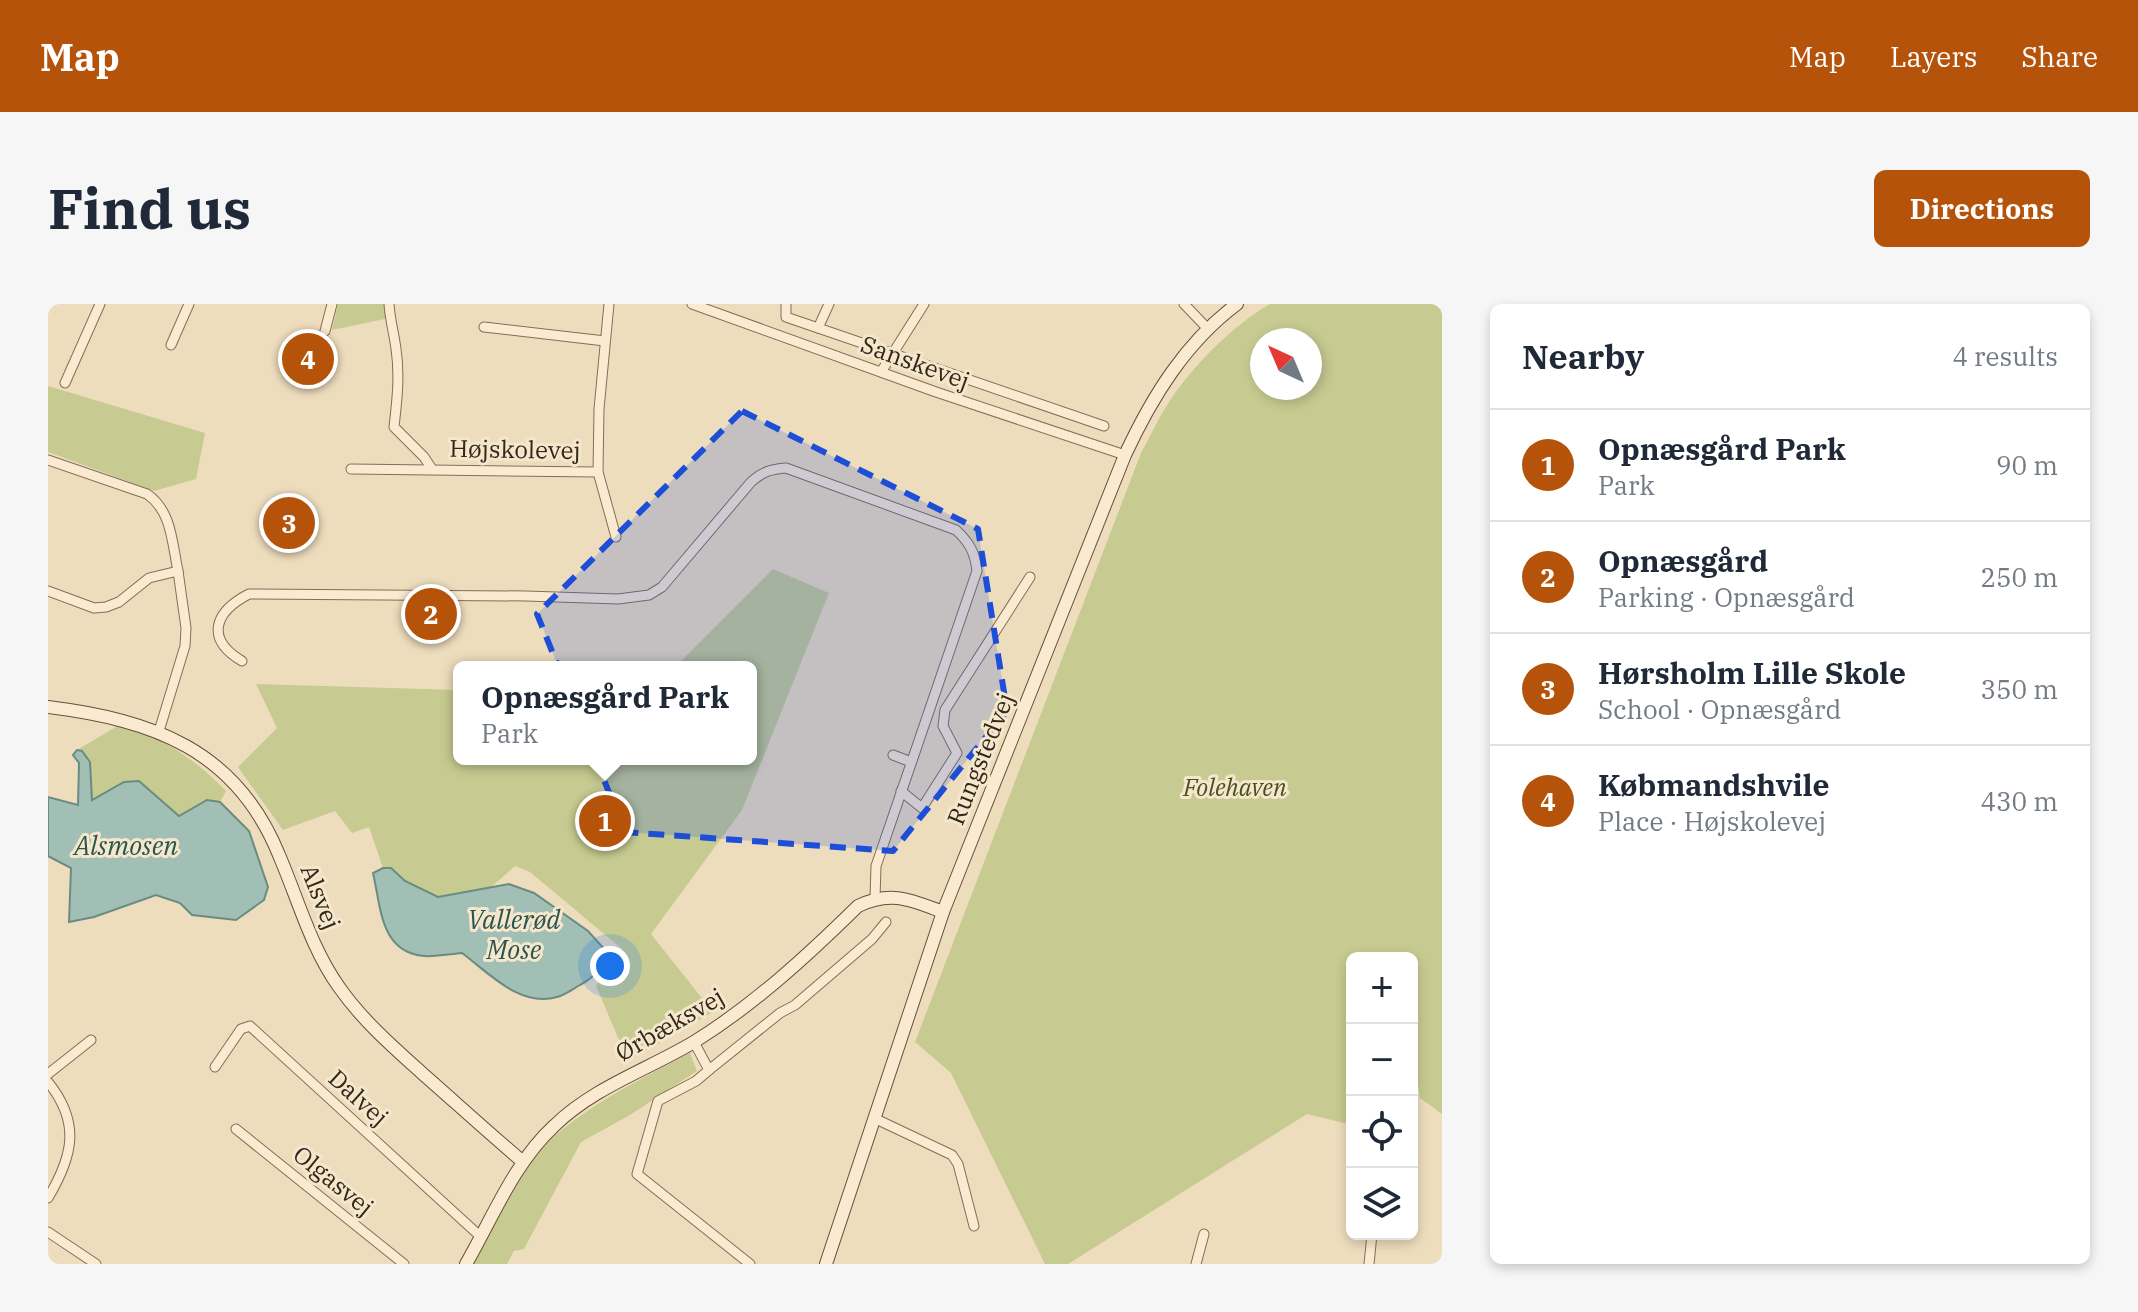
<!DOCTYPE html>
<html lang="en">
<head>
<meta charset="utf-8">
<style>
	body { margin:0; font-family:"IBM Plex Serif",serif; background:#f6f6f7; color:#1f2937 }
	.controls { position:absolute; right:24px; bottom:24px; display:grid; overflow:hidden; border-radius:12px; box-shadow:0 4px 12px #0003 }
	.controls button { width:72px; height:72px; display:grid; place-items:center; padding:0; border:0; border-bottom:2px solid #e0e1e3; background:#fff; color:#1f2937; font:40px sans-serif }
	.compass { position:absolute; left:1202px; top:24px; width:72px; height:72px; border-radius:50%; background:#fff; box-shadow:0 4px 12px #0003; rotate:316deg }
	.you { position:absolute; left:562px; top:662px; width:28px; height:28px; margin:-20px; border:6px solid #fff; border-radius:50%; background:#1a73e8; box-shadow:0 0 0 12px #1a73e833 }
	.badge { display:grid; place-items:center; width:52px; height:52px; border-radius:50%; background:#b45309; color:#fff; font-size:26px; font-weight:700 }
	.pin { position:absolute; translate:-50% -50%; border:4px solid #fff; box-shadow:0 2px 8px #0006 }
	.popup { position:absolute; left:405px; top:357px; width:304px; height:104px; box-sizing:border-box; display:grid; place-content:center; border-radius:12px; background:#fff; filter:drop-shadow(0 2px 6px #0005); font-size:26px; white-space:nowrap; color:#747a83 }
	.popup b { font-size:30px; color:#1f2937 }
	.popup::after { content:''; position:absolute; left:50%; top:100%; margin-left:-16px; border:16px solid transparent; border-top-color:#fff }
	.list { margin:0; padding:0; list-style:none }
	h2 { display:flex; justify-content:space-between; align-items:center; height:104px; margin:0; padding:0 32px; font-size:34px }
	h2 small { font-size:26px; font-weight:400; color:#747a83 }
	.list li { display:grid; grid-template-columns:52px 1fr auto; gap:24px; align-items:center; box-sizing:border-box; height:112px; padding:0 32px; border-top:2px solid #e0e1e3 }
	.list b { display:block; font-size:30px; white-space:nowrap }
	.list p { margin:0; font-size:26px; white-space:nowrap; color:#747a83 }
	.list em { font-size:26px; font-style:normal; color:#747a83 }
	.icon { flex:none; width:44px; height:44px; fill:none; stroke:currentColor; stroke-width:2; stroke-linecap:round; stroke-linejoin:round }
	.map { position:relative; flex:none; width:1394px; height:960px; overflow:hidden; border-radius:12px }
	header { display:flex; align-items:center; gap:48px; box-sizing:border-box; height:112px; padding:0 40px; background:#b45309; color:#fff }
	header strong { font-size:38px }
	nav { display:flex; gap:44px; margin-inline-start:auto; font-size:28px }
	.intro { display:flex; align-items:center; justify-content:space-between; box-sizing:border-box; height:192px; padding:0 48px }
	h1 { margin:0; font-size:56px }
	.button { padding:20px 36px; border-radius:12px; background:#b45309; color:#fff; font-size:28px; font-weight:700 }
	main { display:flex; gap:48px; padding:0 48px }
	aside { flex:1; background:#fff; border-radius:12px; box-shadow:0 4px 12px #0003 }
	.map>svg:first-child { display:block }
	.green { fill:#c7cb91; fill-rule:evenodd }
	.water { fill:#a1bfb4; stroke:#688c81; stroke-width:2 }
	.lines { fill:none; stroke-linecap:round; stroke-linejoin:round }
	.street-casing { stroke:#856d56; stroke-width:11 }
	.secondary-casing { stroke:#674e3a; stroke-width:14 }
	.street { stroke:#f9ead0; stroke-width:9 }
	.secondary { stroke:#f9ead0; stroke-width:12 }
	.marked { fill:#1d4ed8; fill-opacity:0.2; stroke:#1d4ed8; stroke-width:6; stroke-dasharray:16 10; stroke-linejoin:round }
	.labels { text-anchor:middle; stroke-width:6; stroke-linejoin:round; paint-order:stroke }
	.street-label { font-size:24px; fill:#34261b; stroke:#f5e7cc }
	.park-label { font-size:24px; font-style:italic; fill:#475122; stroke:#f5e7cc }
	.water-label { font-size:26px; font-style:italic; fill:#2a5450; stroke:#f5e7cc }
</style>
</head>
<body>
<header>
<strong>Map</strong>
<nav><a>Map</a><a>Layers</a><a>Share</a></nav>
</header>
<div class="intro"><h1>Find us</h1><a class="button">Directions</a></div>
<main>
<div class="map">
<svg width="1394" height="960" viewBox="0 0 1394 960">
	<rect width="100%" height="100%" fill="#eeddbd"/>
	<g class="green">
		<polygon points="290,0 337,0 337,15 284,26"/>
		<path d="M1222 0H1394V810L1372 794 1368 765H1364V654H1304V821L1259 810 1020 960H997L903 769 867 738 1093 149C1104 129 1114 107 1127 89 1152 55 1186 21 1222 0ZM1214 36H1262V84H1214Z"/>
		<polygon points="0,82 157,129 148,175 106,187 0,148"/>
		<polygon points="725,265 781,289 694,506 603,630 665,708 580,757 548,682 574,645 482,568 467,562 441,585 390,593 357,577 343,564 335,564 321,523 304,529 287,507 235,526 190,463 229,424 208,380 411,386 411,455 703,455 703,363 627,363"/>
		<path d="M73 420C115 434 147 455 178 487L172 498 159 496 131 512 76 478 43 497 42 458 34 447 29 446Z"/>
		<path d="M642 749 649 767 582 811 533 838 476 945 466 947 459 960H425C445 922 477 856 509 830 549 796 597 773 642 749Z"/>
	</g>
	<g class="water">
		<polygon points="29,446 34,447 42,458 44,496 76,478 91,477 131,512 159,496 172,498 201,527 220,583 216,596 188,616 144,611 132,599 108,591 46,613 21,618 23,564 0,552 0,493 30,501 31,459 25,451"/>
		<path d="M335 564H343L357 577 390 593 461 580 486 589 540 627 559 648C556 663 545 674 532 681 525 685 517 691 509 693 472 704 441 669 414 649 402 650 388 653 376 652 332 648 333 603 325 569Z"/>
	</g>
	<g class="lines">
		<g class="street-casing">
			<g id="street">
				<path d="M341 0C342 16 346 29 348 45 352 71 349 97 346 123L376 153 384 165"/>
				<polyline points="561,0 551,105 550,168 568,233"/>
				<polyline points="644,0 888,88 1077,151"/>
				<polyline points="738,0 738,13 1056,122"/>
				<polyline points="1136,0 1160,25"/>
				<polyline points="436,23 557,37"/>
				<polyline points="770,24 781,0"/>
				<polyline points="277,27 284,0"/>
				<polyline points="123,41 141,0"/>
				<polyline points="833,68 876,0"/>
				<polyline points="17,79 52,0"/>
				<path d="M0 156 99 190C124 207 124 239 130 267L101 274 71 298 58 303 46 304 0 287"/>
				<polyline points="303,165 550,168"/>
				<path d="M194 357C157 335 166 308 201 290L478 292 570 295 601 291 614 283 703 178C714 168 723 165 738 164L908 226C922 239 927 249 929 267L828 562 827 594"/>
				<polyline points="111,427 137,342 138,324 130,267"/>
				<polyline points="845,451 863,458"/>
				<polyline points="853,487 874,504 909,449 895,422 897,406 982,273"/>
				<polyline points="646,738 661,766 732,709 747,701 824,635 838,618"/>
				<polyline points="167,763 193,725 202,722 433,933"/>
				<polyline points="661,766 648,777 610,797 589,870 702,960"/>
				<polyline points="0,770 43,736"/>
				<path d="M0 778C33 819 25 852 0 894"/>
				<polyline points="828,815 904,851 910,860 926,922"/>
				<polyline points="188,825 356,960"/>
				<polyline points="0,928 48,960"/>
				<polyline points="1148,960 1156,930"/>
				<polyline points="1321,960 1324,930"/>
			</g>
		</g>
		<g class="secondary-casing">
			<g id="secondary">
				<path d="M0 403C104 416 188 445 231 551 250 595 263 644 291 683 314 716 345 743 375 770 408 799 441 829 475 858"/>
				<path d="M418 960C445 913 466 859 506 822 546 783 599 766 646 738 707 700 759 652 810 602 843 586 863 596 895 608"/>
				<path d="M778 960 895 608 1077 151C1104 93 1137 39 1189 0"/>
			</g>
		</g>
		<use href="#street" class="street"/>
		<use href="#secondary" class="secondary"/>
	</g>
	<path class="marked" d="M694 107 930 225 959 407 845 547 577 528 489 310Z"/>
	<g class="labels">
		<g class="street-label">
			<text transform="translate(867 59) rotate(20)" y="8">Sanskevej</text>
			<text transform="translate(467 146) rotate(1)" y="8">Højskolevej</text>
			<text transform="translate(933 455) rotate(-68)" y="8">Rungstedvej</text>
			<text transform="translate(272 593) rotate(68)" y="8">Alsvej</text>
			<text transform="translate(622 721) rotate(-30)" y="8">Ørbæksvej</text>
			<text transform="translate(310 794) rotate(42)" y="8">Dalvej</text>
			<text transform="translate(285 877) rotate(39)" y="8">Olgasvej</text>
		</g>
		<g class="park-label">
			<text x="1187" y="492">Folehaven</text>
		</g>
		<g class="water-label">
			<text x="78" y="551">Alsmosen</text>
			<text x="466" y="625">Vallerød<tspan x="466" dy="30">Mose</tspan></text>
		</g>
	</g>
</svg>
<div class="controls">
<button>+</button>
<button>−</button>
<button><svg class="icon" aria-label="locate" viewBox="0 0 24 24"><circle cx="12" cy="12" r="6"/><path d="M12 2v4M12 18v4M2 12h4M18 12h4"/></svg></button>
<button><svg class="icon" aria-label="layers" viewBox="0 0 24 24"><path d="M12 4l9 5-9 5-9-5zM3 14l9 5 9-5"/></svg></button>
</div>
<svg class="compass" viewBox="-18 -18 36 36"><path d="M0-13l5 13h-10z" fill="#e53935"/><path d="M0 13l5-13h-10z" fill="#747a83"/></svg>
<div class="you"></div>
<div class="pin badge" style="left:557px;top:517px">1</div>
<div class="popup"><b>Opnæsgård Park</b>Park</div>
<div class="pin badge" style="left:383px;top:310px">2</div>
<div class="pin badge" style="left:241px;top:219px">3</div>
<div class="pin badge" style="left:260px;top:55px">4</div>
</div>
<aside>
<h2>Nearby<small>4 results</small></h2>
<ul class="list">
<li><span class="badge">1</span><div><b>Opnæsgård Park</b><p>Park</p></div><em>90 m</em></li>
<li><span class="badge">2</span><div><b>Opnæsgård</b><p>Parking · Opnæsgård</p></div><em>250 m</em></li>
<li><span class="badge">3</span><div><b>Hørsholm Lille Skole</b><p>School · Opnæsgård</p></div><em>350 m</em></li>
<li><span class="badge">4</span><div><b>Købmandshvile</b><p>Place · Højskolevej</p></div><em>430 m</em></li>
</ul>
</aside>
</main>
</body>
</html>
